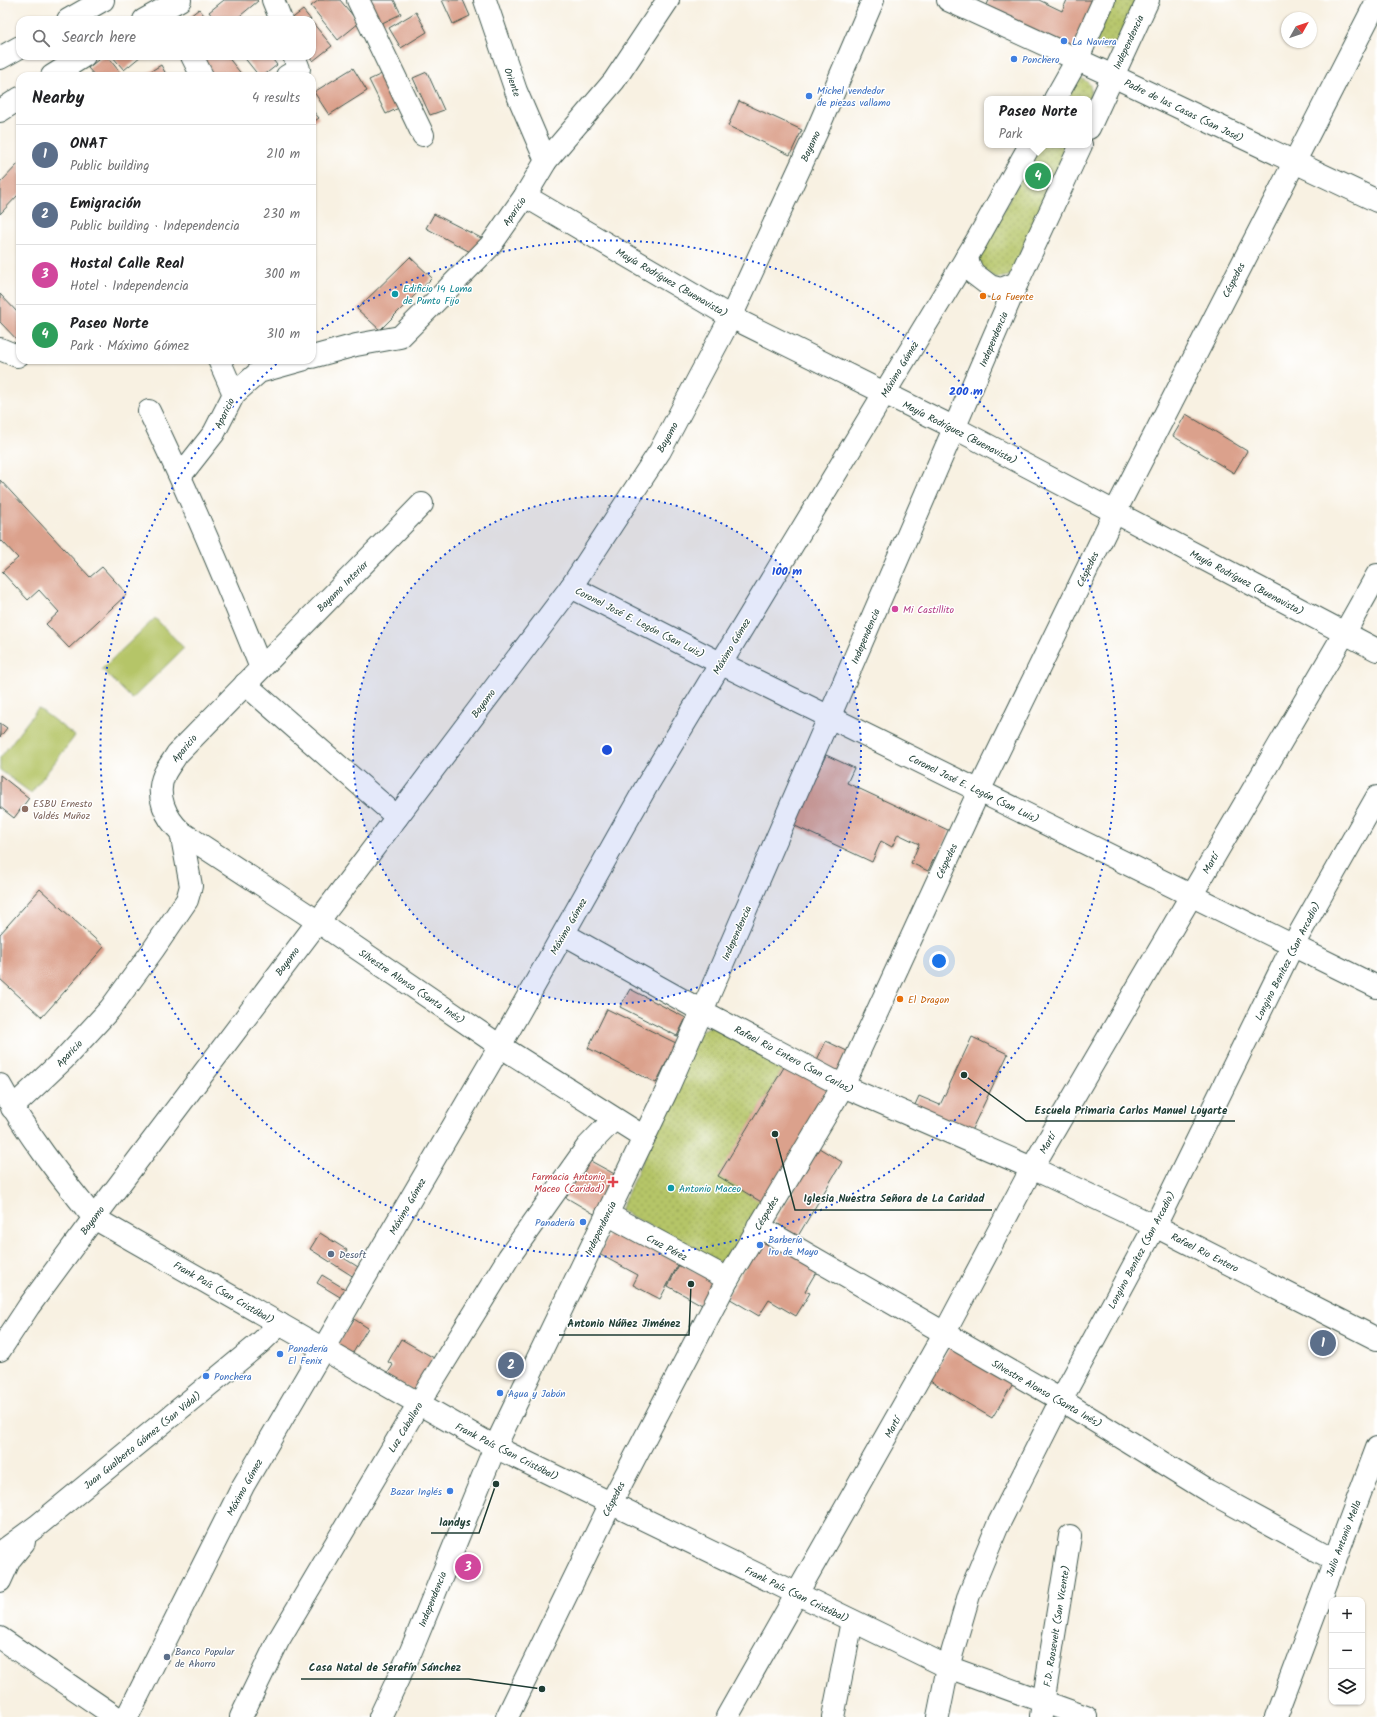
<!DOCTYPE html>
<html lang="en">
<head>
<meta charset="utf-8">
<style>
	body { margin:0; font-family:Kalam,sans-serif; background:#f2f2f2; color:#202124 }
	.controls { position:absolute; right:12px; bottom:12px; display:grid; overflow:hidden; border-radius:8px; box-shadow:0 1px 3px #0004 }
	.controls button { width:36px; height:36px; display:grid; place-items:center; padding:0; border:0; border-bottom:1px solid #e0e0e0; background:#fff; color:#202124; font:20px sans-serif }
	.compass { position:absolute; left:1281px; top:12px; width:36px; height:36px; border-radius:50%; background:#fff; box-shadow:0 1px 3px #0004; rotate:50deg }
	.you { position:absolute; left:939px; top:961px; width:14px; height:14px; margin:-10px; border:3px solid #fff; border-radius:50%; background:#1a73e8; box-shadow:0 0 0 6px #1a73e833 }
	.badge { display:grid; place-items:center; width:26px; height:26px; border-radius:50%; background:#db2777; color:#fff; font-size:13px; font-weight:700 }
	.pin { position:absolute; translate:-50% -50%; border:2px solid #fff; box-shadow:0 1px 4px #0006 }
	.popup { position:absolute; left:984px; top:96px; width:108px; height:52px; box-sizing:border-box; display:grid; place-content:center; border-radius:8px; background:#fff; filter:drop-shadow(0 1px 3px #0005); font-size:13px; white-space:nowrap; color:#757577 }
	.popup b { font-size:15px; color:#202124 }
	.popup::after { content:''; position:absolute; left:50%; top:100%; margin-left:-8px; border:8px solid transparent; border-top-color:#fff }
	.list { margin:0; padding:0; list-style:none }
	h2 { display:flex; justify-content:space-between; align-items:center; height:52px; margin:0; padding:0 16px; font-size:17px }
	h2 small { font-size:13px; font-weight:400; color:#757577 }
	.list li { display:grid; grid-template-columns:26px 1fr auto; gap:12px; align-items:center; box-sizing:border-box; height:60px; padding:0 16px; border-top:1px solid #e0e0e0 }
	.list b { display:block; font-size:15px; white-space:nowrap }
	.list p { margin:0; font-size:13px; white-space:nowrap; color:#757577 }
	.list em { font-size:13px; font-style:normal; color:#757577 }
	.icon { flex:none; width:22px; height:22px; fill:none; stroke:currentColor; stroke-width:2; stroke-linecap:round; stroke-linejoin:round }
	.map { position:relative; flex:none; width:1377px; height:1717px; overflow:hidden }
	.search { position:absolute; background:#fff; box-shadow:0 1px 3px #0004; left:16px; top:16px; width:300px; height:44px; display:flex; align-items:center; gap:10px; box-sizing:border-box; padding:0 14px; border-radius:12px; color:#757577; font-size:15px }
	.panel { position:absolute; background:#fff; box-shadow:0 1px 3px #0004; left:16px; top:72px; width:300px; height:292px; border-radius:12px }
	.map>svg:first-child { display:block }
	.green { fill:url(#green-dots); stroke:#6a814e }
	.pitch { fill:#b5c568; stroke:#6a814e }
	.building { fill:#dba18c }
	.lines { fill:none; stroke-linecap:round; stroke-linejoin:round }
	.minor-casing { stroke:#40584e; stroke-width:24 }
	.major-casing { stroke:#40584e; stroke-width:24 }
	.minor { stroke:#fff; stroke-width:22 }
	.major { stroke:#fff; stroke-width:22 }
	.ring { fill:none; stroke:#1d4ed8; stroke-width:2; stroke-dasharray:2 4 }
	.shop-dot { fill:#3f7fe0; stroke:#fff; stroke-width:1.5 }
	.culture-dot { fill:#0f9aa8; stroke:#fff; stroke-width:1.5 }
	.food-dot { fill:#e8710a; stroke:#fff; stroke-width:1.5 }
	.hotel-dot { fill:#d1479c; stroke:#fff; stroke-width:1.5 }
	.education-dot { fill:#8d6e63; stroke:#fff; stroke-width:1.5 }
	.health-dot { fill:#e0444e; stroke:#fff; stroke-width:1.5 }
	.service-dot { fill:#5c6f8a; stroke:#fff; stroke-width:1.5 }
	.labels { text-anchor:middle; stroke-width:3; stroke-linejoin:round; paint-order:stroke }
	.shop-label { font-size:10px; fill:#366cbe; stroke:#fff; text-anchor:start }
	.street-label { font-size:10px; fill:#1f3d34; stroke:#fff }
	.culture-label { font-size:10px; fill:#0d838f; stroke:#fff; text-anchor:start }
	.food-label { font-size:10px; fill:#c56008; stroke:#fff; text-anchor:start }
	.hotel-label { font-size:10px; fill:#b23c85; stroke:#fff; text-anchor:start }
	.education-label { font-size:10px; fill:#785e54; stroke:#fff; text-anchor:start }
	.health-label { font-size:10px; fill:#be3a42; stroke:#fff; text-anchor:end }
	.service-label { font-size:10px; fill:#4e5e75; stroke:#fff; text-anchor:start }
	.centre { fill:#1d4ed8; stroke:#fff; stroke-width:2 }
	.ring-label { font-size:12px; text-anchor:middle; font-weight:bold; fill:#1d4ed8; stroke:#fff; stroke-width:3; stroke-linejoin:round; paint-order:stroke }
	.leader { fill:none; stroke:#1f3d34; stroke-width:1.5 }
	.callout-dot { fill:#1f3d34; stroke:#fff; stroke-width:1.5 }
	.callout-label { font-size:11px; text-anchor:middle; font-weight:bold; fill:#1f3d34; stroke:#fff; stroke-width:3; stroke-linejoin:round; paint-order:stroke }
</style>
</head>
<body>
<div class="map">
<svg width="1377" height="1717" viewBox="0 0 1377 1717">
	<defs>
		<pattern id="green-dots" width="8" height="8" patternUnits="userSpaceOnUse"><rect width="8" height="8" fill="#b5c568"/><path d="M2 2h.1M6 6h.1" fill="none" stroke="#93a156" stroke-width="1.8" stroke-linecap="round"/></pattern>
	</defs>
	<rect width="100%" height="100%" fill="#fff"/>
	<filter id="ink" filterUnits="userSpaceOnUse"><feTurbulence type="fractalNoise" baseFrequency=".025" numOctaves="2"/><feDisplacementMap in="SourceGraphic" scale="8" xChannelSelector="R" yChannelSelector="G"/><feConvolveMatrix kernelMatrix="1 2 1 2 8 2 1 2 1" color-interpolation-filters="sRGB"/></filter>
	<filter id="wash" filterUnits="userSpaceOnUse"><feTurbulence type="fractalNoise" baseFrequency=".012" numOctaves="4" result="noise"/><feDisplacementMap in="SourceGraphic" scale="16" xChannelSelector="R" yChannelSelector="G"/><feGaussianBlur stdDeviation="0.9" result="paint"/><feColorMatrix in="noise" values="0 0 0 0 0 0 0 0 0 0 0 0 0 0 0 0 0 1.4 0 .05"/><feComposite in="paint" operator="in"/></filter>
	<g filter="url(#wash)">
		<rect width="100%" height="100%" fill="#f8f1e2"/>
		<g class="green">
			<path d="M1110 0H1138L1117 48C1108 51 1102 50 1096 43Z"/>
			<path d="M1080 78C1091 82 1093 88 1089 99H1062L1074 79Z"/>
			<path d="M1038 145H1068L1011 275C993 282 987 275 978 259Z"/>
			<polygon points="712,1025 786,1064 719,1176 763,1203 728,1268 620,1210 700,1032"/>
		</g>
		<g class="pitch">
			<polygon points="155,618 184,648 132,699 102,669"/>
			<polygon points="38,708 75,736 31,793 0,770 0,758"/>
		</g>
		<g id="blocks">
			<g class="building">
				<polygon points="224,0 257,0 258,1 235,20 215,20 209,12"/>
				<polygon points="319,0 340,0 359,23 338,40 311,6"/>
				<polygon points="368,0 394,0 401,14 380,24"/>
				<polygon points="442,0 463,0 470,16 453,24"/>
				<polygon points="989,0 1039,0 1062,11 1067,0 1094,0 1073,49 985,10"/>
				<polygon points="199,9 208,20 185,20"/>
				<polygon points="303,10 311,20 290,20"/>
				<polygon points="416,12 427,32 401,48 389,28"/>
				<polygon points="312,22 332,46 313,61 309,56 312,56"/>
				<polygon points="103,56 107,56 122,75 95,76 88,68"/>
				<polygon points="112,56 141,56 124,70"/>
				<polygon points="202,56 227,56 243,76 213,76 199,59"/>
				<polygon points="243,56 270,56 277,65 263,76 259,76"/>
				<polygon points="161,65 167,76 143,76"/>
				<polygon points="353,68 367,91 329,115 314,92"/>
				<polygon points="386,72 403,106 386,114 369,80"/>
				<polygon points="427,72 444,110 430,115 413,78"/>
				<polygon points="739,101 802,130 790,155 728,126"/>
				<polygon points="312,110 319,118 312,123"/>
				<polygon points="20,162 20,193 0,214 0,183"/>
				<polygon points="434,214 483,239 474,254 426,228"/>
				<polygon points="410,257 432,278 380,330 357,309"/>
				<polygon points="0,294 20,315 20,343 0,322"/>
				<polygon points="1186,414 1247,451 1234,473 1173,436"/>
				<polygon points="0,480 90,577 102,567 127,594 69,648 46,624 59,612 39,590 28,600 2,572 18,558 2,541 0,543"/>
				<polygon points="0,723 7,728 0,737"/>
				<polygon points="826,755 854,768 847,783 950,831 939,853 937,852 928,871 911,863 919,844 898,834 892,847 881,841 872,862 793,825"/>
				<polygon points="0,775 29,798 14,818 0,807"/>
				<polygon points="40,889 104,947 42,1017 0,979 0,934"/>
				<polygon points="630,989 686,1018 677,1036 620,1007"/>
				<polygon points="607,1009 676,1043 656,1083 588,1048"/>
				<polygon points="972,1037 1008,1054 970,1133 914,1107 919,1096 940,1105"/>
				<polygon points="826,1041 849,1052 838,1075 815,1064"/>
				<polygon points="786,1064 831,1091 763,1203 718,1176"/>
				<polygon points="819,1148 842,1162 798,1236 775,1222"/>
				<polygon points="587,1159 620,1177 601,1218 560,1194"/>
				<polygon points="614,1226 680,1261 660,1299 633,1285 638,1275 599,1254"/>
				<polygon points="320,1233 347,1250 342,1257 363,1270 357,1279 310,1249"/>
				<polygon points="765,1234 819,1267 805,1291 810,1293 796,1316 769,1300 759,1316 727,1297"/>
				<polygon points="680,1263 715,1282 702,1305 668,1286"/>
				<polygon points="322,1275 350,1292 345,1300 317,1283"/>
				<polygon points="354,1319 368,1328 351,1356 336,1347"/>
				<polygon points="401,1339 434,1358 415,1392 386,1376 393,1365 388,1362"/>
				<polygon points="951,1345 1014,1382 992,1418 930,1381"/>
			</g>
		</g>
	</g>
	<g filter="url(#ink)">
		<use href="#blocks" fill-opacity="0" stroke="#40584e" stroke-width="1"/>
		<g class="lines">
			<g class="minor-casing">
				<g id="minor">
					<polyline points="273,0 281,20"/>
					<polyline points="358,0 423,135"/>
					<polyline points="485,0 516,91 546,161"/>
					<polyline points="948,0 1113,76 1377,201"/>
					<polyline points="68,20 103,0"/>
					<polyline points="144,20 180,0"/>
					<polyline points="192,56 202,76"/>
					<polyline points="0,58 20,47"/>
					<polyline points="52,76 84,56"/>
					<polyline points="287,76 299,69 294,56"/>
					<polyline points="0,111 20,98"/>
					<polyline points="525,196 731,317 955,428 1377,650"/>
					<polyline points="0,349 17,356 20,354"/>
					<polyline points="312,357 356,345 400,337 434,303 490,246 525,196 546,161 614,81 668,0"/>
					<polyline points="219,360 234,394"/>
					<path d="M149 411C190 495 226 581 261 668"/>
					<polyline points="181,475 214,433 234,394 259,372 302,360"/>
					<path d="M422 504 177 754C173 761 167 768 164 775 155 796 166 818 181 832L317 921 500 1046 644 1137"/>
					<polyline points="571,587 720,663 1377,987"/>
					<polyline points="245,684 397,817"/>
					<polyline points="564,934 702,1011 843,1086 1032,1168 1155,1226 1377,1339"/>
					<path d="M0 1085C26 1133 59 1175 94 1218L495 1447 948 1667 1086 1717"/>
					<polyline points="12,1108 63,1060 110,1009 153,950 187,900 191,886 181,832"/>
					<polyline points="607,1214 728,1279"/>
					<polyline points="758,1226 1061,1400 1208,1491 1335,1560"/>
					<polyline points="0,1350 29,1306 94,1218 571,587 660,451 731,317 816,133 873,0"/>
					<polyline points="0,1553 37,1526 260,1343 280,1324"/>
					<polyline points="0,1581 10,1559 24,1542"/>
					<polyline points="0,1638 116,1717"/>
					<polyline points="1041,1716 1070,1536"/>
					<polyline points="241,1717 278,1641 419,1403 509,1257 587,1147 614,1119"/>
					<polyline points="507,1717 611,1503 728,1279 843,1086 979,791 1115,512 1377,1"/>
					<polyline points="727,1717 944,1334 1032,1168 1344,634 1377,575"/>
					<polyline points="833,1717 852,1621"/>
					<polyline points="938,1717 948,1667 969,1595 998,1525 1061,1400 1155,1226 1293,945 1377,797"/>
					<polyline points="1276,1717 1377,1448"/>
				</g>
			</g>
			<g class="major-casing">
				<g id="major">
					<polyline points="1055,99 1077,60 1104,0"/>
					<polyline points="1089,128 1148,0"/>
					<polyline points="966,258 973,273 990,286 1001,289 1017,283"/>
					<polyline points="127,1717 243,1486 500,1046 646,787 977,240 1030,145"/>
					<polyline points="380,1717 411,1651 495,1447 666,1092 702,1011 1017,283 1081,145"/>
				</g>
			</g>
			<use href="#minor" class="minor"/>
			<use href="#major" class="major"/>
		</g>
	</g>
	<circle cx="607" cy="750" r="254" fill="#1d4ed8" fill-opacity=".12"/>
	<g class="ring">
		<circle cx="607" cy="750" r="254"/>
		<path d="M312 336A508 508 0 1 1 280 361"/>
	</g>
	<g class="shop-dot">
		<circle cx="1064" cy="41" r="4"/>
		<circle cx="1014" cy="59" r="4"/>
		<circle cx="809" cy="96" r="4"/>
		<circle cx="583" cy="1222" r="4"/>
		<circle cx="760" cy="1245" r="4"/>
		<circle cx="280" cy="1354" r="4"/>
		<circle cx="206" cy="1376" r="4"/>
		<circle cx="500" cy="1393" r="4"/>
		<circle cx="450" cy="1491" r="4"/>
	</g>
	<g class="culture-dot">
		<circle cx="395" cy="294" r="4"/>
		<circle cx="671" cy="1188" r="4"/>
	</g>
	<g class="food-dot">
		<circle cx="983" cy="296" r="4"/>
		<circle cx="900" cy="999" r="4"/>
	</g>
	<circle class="hotel-dot" cx="895" cy="609" r="4"/>
	<circle class="education-dot" cx="25" cy="809" r="4"/>
	<path class="health-dot" d="M611 1176h4v4h4v4h-4v4h-4v-4h-4v-4h4z"/>
	<g class="service-dot">
		<circle cx="331" cy="1254" r="4"/>
		<circle cx="167" cy="1657" r="4"/>
	</g>
	<g class="labels">
		<g class="shop-label">
			<text x="1072" y="45">La Naviera</text>
			<text x="1022" y="63">Ponchero</text>
			<text x="817" y="94">Michel vendedor<tspan x="817" dy="12">de piezas vallamo</tspan></text>
			<text x="575" y="1226" text-anchor="end">Panadería</text>
			<text x="768" y="1243">Barbería<tspan x="768" dy="12">1ro de Mayo</tspan></text>
			<text x="288" y="1352">Panadería<tspan x="288" dy="12">El Fenix</tspan></text>
			<text x="214" y="1380">Ponchera</text>
			<text x="508" y="1397">Agua y Jabón</text>
			<text x="442" y="1495" text-anchor="end">Bazar Inglés</text>
		</g>
		<g class="street-label">
			<text transform="translate(1128 42) rotate(-65)" y="4">Independencia</text>
			<text transform="translate(513 82) rotate(70)" y="4">Oriente</text>
			<text transform="translate(1184 110) rotate(26)" y="4">Padre de las Casas (San José)</text>
			<text transform="translate(810 146) rotate(-65)" y="4">Bayamo</text>
			<text transform="translate(514 211) rotate(-55)" y="4">Aparicio</text>
			<text transform="translate(1233 280) rotate(-63)" y="4">Céspedes</text>
			<text transform="translate(672 282) rotate(30)" y="4">Mayía Rodríguez (Buenavista)</text>
			<text transform="translate(993 339) rotate(-67)" y="4">Independencia</text>
			<text transform="translate(899 369) rotate(-59)" y="4">Máximo Gómez</text>
			<text transform="translate(224 413) rotate(-64)" y="4">Aparicio</text>
			<text transform="translate(960 432) rotate(27)" y="4">Mayía Rodríguez (Buenavista)</text>
			<text transform="translate(667 437) rotate(-61)" y="4">Bayamo</text>
			<text transform="translate(1087 569) rotate(-64)" y="4">Céspedes</text>
			<text transform="translate(1247 582) rotate(28)" y="4">Mayía Rodríguez (Buenavista)</text>
			<text transform="translate(342 586) rotate(-45)" y="4">Bayamo Interior</text>
			<text transform="translate(640 622) rotate(27)" y="4">Coronel José E. Legón (San Luis)</text>
			<text transform="translate(865 636) rotate(-67)" y="4">Independencia</text>
			<text transform="translate(731 646) rotate(-59)" y="4">Máximo Gómez</text>
			<text transform="translate(483 703) rotate(-53)" y="4">Bayamo</text>
			<text transform="translate(184 748) rotate(-50)" y="4">Aparicio</text>
			<text transform="translate(974 788) rotate(26)" y="4">Coronel José E. Legón (San Luis)</text>
			<text transform="translate(946 861) rotate(-65)" y="4">Céspedes</text>
			<text transform="translate(1210 863) rotate(-60)" y="4">Martí</text>
			<text transform="translate(568 926) rotate(-60)" y="4">Máximo Gómez</text>
			<text transform="translate(736 933) rotate(-66)" y="4">Independencia</text>
			<text transform="translate(287 961) rotate(-53)" y="4">Bayamo</text>
			<text transform="translate(1287 961) rotate(-63)" y="4">Longino Benítez (San Arcadio)</text>
			<text transform="translate(412 986) rotate(34)" y="4">Silvestre Alonso (Santa Inés)</text>
			<text transform="translate(69 1053) rotate(-46)" y="4">Aparicio</text>
			<text transform="translate(794 1059) rotate(28)" y="4">Rafael Rio Entero (San Carlos)</text>
			<text transform="translate(1047 1143) rotate(-60)" y="4">Martí</text>
			<text transform="translate(407 1206) rotate(-60)" y="4">Máximo Gómez</text>
			<text transform="translate(766 1213) rotate(-59)" y="4">Céspedes</text>
			<text transform="translate(92 1220) rotate(-53)" y="4">Bayamo</text>
			<text transform="translate(600 1228) rotate(-64)" y="4">Independencia</text>
			<text transform="translate(667 1247) rotate(28)" y="4">Cruz Pérez</text>
			<text transform="translate(1141 1250) rotate(-62)" y="4">Longino Benítez (San Arcadio)</text>
			<text transform="translate(1205 1252) rotate(27)" y="4">Rafael Rio Entero</text>
			<text transform="translate(224 1292) rotate(30)" y="4">Frank País (San Cristóbal)</text>
			<text transform="translate(1047 1393) rotate(30)" y="4">Silvestre Alonso (Santa Inés)</text>
			<text transform="translate(405 1427) rotate(-59)" y="4">Luz Caballero</text>
			<text transform="translate(892 1427) rotate(-61)" y="4">Martí</text>
			<text transform="translate(142 1440) rotate(-39)" y="4">Juan Gualberto Gómez (San Vidal)</text>
			<text transform="translate(507 1451) rotate(27)" y="4">Frank País (San Cristóbal)</text>
			<text transform="translate(244 1487) rotate(-61)" y="4">Máximo Gómez</text>
			<text transform="translate(613 1499) rotate(-63)" y="4">Céspedes</text>
			<text transform="translate(1343 1538) rotate(-69)" y="4">Julio Antonio Mella</text>
			<text transform="translate(797 1594) rotate(26)" y="4">Frank País (San Cristóbal)</text>
			<text transform="translate(432 1599) rotate(-68)" y="4">Independencia</text>
			<text transform="translate(1056 1626) rotate(-81)" y="4">F.D. Roosevelt (San Vicente)</text>
		</g>
		<g class="culture-label">
			<text x="403" y="292">Edificio 14 Loma<tspan x="403" dy="12">de Punto Fijo</tspan></text>
			<text x="679" y="1192">Antonio Maceo</text>
		</g>
		<g class="food-label">
			<text x="991" y="300">La Fuente</text>
			<text x="908" y="1003">El Dragon</text>
		</g>
		<g class="hotel-label">
			<text x="903" y="613">Mi Castillito</text>
		</g>
		<g class="education-label">
			<text x="33" y="807">ESBU Ernesto<tspan x="33" dy="12">Valdés Muñoz</tspan></text>
		</g>
		<g class="health-label">
			<text x="605" y="1180">Farmacia Antonio<tspan x="605" dy="12">Maceo (Caridad)</tspan></text>
		</g>
		<g class="service-label">
			<text x="339" y="1258">Desoft</text>
			<text x="175" y="1655">Banco Popular<tspan x="175" dy="12">de Ahorro</tspan></text>
		</g>
	</g>
	<circle cx="607" cy="750" r="6" class="centre"/>
	<g class="ring-label">
		<text x="966" y="395">200 m</text>
		<text x="787" y="575">100 m</text>
	</g>
	<path class="leader" d="M964 1075L1026 1121H1235M775 1134L795 1210H992M691 1284L689 1335H559M496 1484L479 1533H431M542 1689L469 1679H301"/>
	<g class="callout-dot">
		<circle cx="964" cy="1075" r="4"/>
		<circle cx="775" cy="1134" r="4"/>
		<circle cx="691" cy="1284" r="4"/>
		<circle cx="496" cy="1484" r="4"/>
		<circle cx="542" cy="1689" r="4"/>
	</g>
	<g class="callout-label">
		<text x="1131" y="1114">Escuela Primaria Carlos Manuel Loyarte</text>
		<text x="894" y="1202">Iglesia Nuestra Señora de La Caridad</text>
		<text x="624" y="1327">Antonio Núñez Jiménez</text>
		<text x="455" y="1526">landys</text>
		<text x="385" y="1671">Casa Natal de Serafín Sánchez</text>
	</g>
</svg>
<div class="controls">
<button>+</button>
<button>−</button>
<button><svg class="icon" aria-label="layers" viewBox="0 0 24 24"><path d="M12 4l9 5-9 5-9-5zM3 14l9 5 9-5"/></svg></button>
</div>
<svg class="compass" viewBox="-18 -18 36 36"><path d="M0-13l5 13h-10z" fill="#e53935"/><path d="M0 13l5-13h-10z" fill="#757577"/></svg>
<div class="you"></div>
<div class="pin badge" style="left:1323px;top:1343px;background:#5c6f8a">1</div>
<div class="pin badge" style="left:511px;top:1365px;background:#5c6f8a">2</div>
<div class="pin badge" style="left:468px;top:1567px;background:#d1479c">3</div>
<div class="pin badge" style="left:1038px;top:176px;background:#2e9e5b">4</div>
<div class="popup"><b>Paseo Norte</b>Park</div>
<div class="search"><svg class="icon" aria-label="search" viewBox="0 0 24 24"><circle cx="10" cy="10" r="6"/><path d="M15 15l6 6"/></svg>Search here</div>
<section class="panel">
<h2>Nearby<small>4 results</small></h2>
<ul class="list">
<li><span class="badge" style="background:#5c6f8a">1</span><div><b>ONAT</b><p>Public building</p></div><em>210 m</em></li>
<li><span class="badge" style="background:#5c6f8a">2</span><div><b>Emigración</b><p>Public building · Independencia</p></div><em>230 m</em></li>
<li><span class="badge" style="background:#d1479c">3</span><div><b>Hostal Calle Real</b><p>Hotel · Independencia</p></div><em>300 m</em></li>
<li><span class="badge" style="background:#2e9e5b">4</span><div><b>Paseo Norte</b><p>Park · Máximo Gómez</p></div><em>310 m</em></li>
</ul>
</section>
</div>
</body>
</html>
